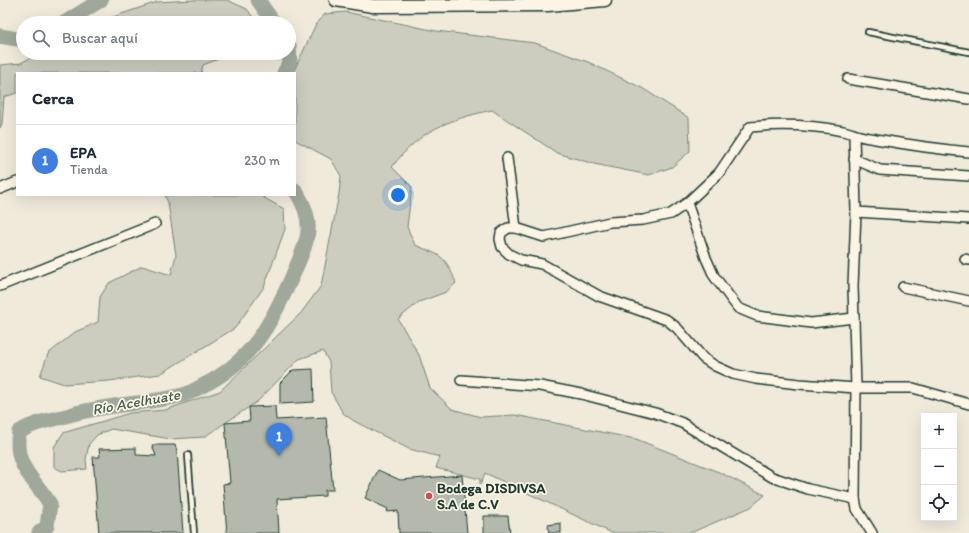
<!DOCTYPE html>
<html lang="es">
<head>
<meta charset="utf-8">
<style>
	body { margin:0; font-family:Itim,sans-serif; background:#f6f6f7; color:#1f2937 }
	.controls { position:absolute; right:12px; bottom:12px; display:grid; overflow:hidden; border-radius:0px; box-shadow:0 4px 16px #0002 }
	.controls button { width:36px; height:36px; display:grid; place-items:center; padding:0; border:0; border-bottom:1px solid #e0e1e3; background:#fff; color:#1f2937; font:20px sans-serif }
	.you { position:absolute; left:398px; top:195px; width:14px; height:14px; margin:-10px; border:3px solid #fff; border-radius:50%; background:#1a73e8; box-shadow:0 0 0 6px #1a73e833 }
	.badge { display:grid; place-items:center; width:26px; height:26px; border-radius:50%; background:#2563eb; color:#fff; font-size:13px; font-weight:700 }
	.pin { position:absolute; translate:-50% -33px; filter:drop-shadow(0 1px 2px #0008) }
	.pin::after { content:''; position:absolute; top:21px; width:14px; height:12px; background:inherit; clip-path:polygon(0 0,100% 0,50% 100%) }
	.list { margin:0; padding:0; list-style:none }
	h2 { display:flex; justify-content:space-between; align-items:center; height:52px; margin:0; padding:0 16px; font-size:17px }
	h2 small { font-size:13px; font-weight:400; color:#747a83 }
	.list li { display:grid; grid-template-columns:26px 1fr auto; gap:12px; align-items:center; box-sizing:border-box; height:72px; padding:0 16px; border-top:1px solid #e0e1e3 }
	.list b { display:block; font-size:15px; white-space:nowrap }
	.list p { margin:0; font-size:13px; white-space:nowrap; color:#747a83 }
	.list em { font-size:13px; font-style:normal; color:#747a83 }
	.icon { flex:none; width:22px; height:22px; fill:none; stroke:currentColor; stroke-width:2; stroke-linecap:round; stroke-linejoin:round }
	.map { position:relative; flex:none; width:969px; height:533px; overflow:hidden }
	.search { position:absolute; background:#fff; box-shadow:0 4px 16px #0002; left:16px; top:16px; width:280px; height:44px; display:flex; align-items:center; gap:10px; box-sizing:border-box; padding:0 14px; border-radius:22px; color:#747a83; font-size:15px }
	.panel { position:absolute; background:#fff; box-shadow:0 4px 16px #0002; left:16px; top:72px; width:280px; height:124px; border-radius:0px }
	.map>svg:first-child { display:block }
	.green { fill:#cccdbf; stroke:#76857a }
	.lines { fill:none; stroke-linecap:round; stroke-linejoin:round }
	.river { stroke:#9fa89a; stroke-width:15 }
	.building { fill:#b5b9ad; stroke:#1f3d34 }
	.lane-casing { stroke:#1f3d34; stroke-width:8 }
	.street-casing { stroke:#1f3d34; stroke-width:12 }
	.secondary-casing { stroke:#1f3d34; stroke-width:15 }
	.lane { stroke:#fcf5e5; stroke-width:4.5 }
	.street { stroke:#fcf5e5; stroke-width:9 }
	.secondary { stroke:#fcf5e5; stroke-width:12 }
	.poi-dot { fill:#d1495b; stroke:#fcf5e5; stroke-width:1.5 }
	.labels { text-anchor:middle; stroke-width:3.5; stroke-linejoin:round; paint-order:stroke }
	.poi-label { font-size:14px; font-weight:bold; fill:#1f3d34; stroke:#fcf5e5; text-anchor:start }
	.water-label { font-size:15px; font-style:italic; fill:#455d53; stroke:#fcf5e5 }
</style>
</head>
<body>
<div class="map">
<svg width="969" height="533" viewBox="0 0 969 533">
	<rect width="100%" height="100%" fill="#efeada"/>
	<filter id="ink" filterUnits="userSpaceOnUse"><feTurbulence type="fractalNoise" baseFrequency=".025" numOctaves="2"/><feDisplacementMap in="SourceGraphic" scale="8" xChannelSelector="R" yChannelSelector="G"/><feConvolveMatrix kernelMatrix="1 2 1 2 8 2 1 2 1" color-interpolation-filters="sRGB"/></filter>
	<g filter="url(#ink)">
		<g class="green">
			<polygon points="193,0 227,0 247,9 257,23 95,23 157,2"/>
			<path d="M346 12 436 31 535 43 588 62 642 88 689 118 690 151 672 167 649 175 594 164 557 153 492 110C447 120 420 130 392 167L412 187 407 227 415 245C442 256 445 255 456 283L446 292 419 302 398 319 419 355 430 388 452 409 481 417 515 415 636 439 721 473 765 495 751 507 690 533H612L485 473 480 485V479L436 468 440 457 409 449 354 421 343 413 331 392 329 362 323 351 299 359 258 401 204 437 171 439 111 429 97 435 89 444 86 459 87 469 62 471 54 467V447L63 433 130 413 165 410 220 391 301 313 321 286 339 194 341 176 331 159 295 140V73H293L315 26 325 14Z"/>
			<polygon points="39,53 234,53 203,65 201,73 17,73 17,93 4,97 2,124 0,128 0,65 21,63"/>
			<polygon points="165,195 259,195 284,209 285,229 264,287 235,328 160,374 109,381 64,384 40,376 48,354 75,332 98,322 100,297 109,283 142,266 171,275 176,255 168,203"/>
		</g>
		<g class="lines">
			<g class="river">
				<polyline points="258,0 274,23"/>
				<polyline points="64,23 101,0"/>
				<polyline points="0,36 23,40"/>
				<polyline points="284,73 290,61 289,46"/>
				<path d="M39 533 47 526 50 504C34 478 13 466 19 432 35 421 55 420 73 414 109 404 147 404 183 395 190 393 196 389 202 386 251 362 271 324 292 277 307 241 318 225 295 190"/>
			</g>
		</g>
		<g class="building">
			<polygon points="313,369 314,402 280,404 280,383 293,370"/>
			<polygon points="275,406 276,420 326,417 333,490 325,490 325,496 277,499 279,533 227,533 223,484 230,483 225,423 250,421 249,407"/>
			<polygon points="152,445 175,445 177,451 183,533 99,533 93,457 100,457 99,449 136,448 136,455 156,456"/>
			<polygon points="378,470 400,480 462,475 467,533 399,533 398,511 387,512 388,509 365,498"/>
			<polygon points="484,516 508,516 510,533 484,533"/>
			<polygon points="561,523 561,533 549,533 548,525"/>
		</g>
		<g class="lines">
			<g class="lane-casing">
				<g id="lane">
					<polyline points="868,32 969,52"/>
					<polyline points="188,455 194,533"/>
				</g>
			</g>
			<g class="street-casing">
				<g id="street">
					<polyline points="848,79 969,99"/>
					<polyline points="854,135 856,212 853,286 856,388 855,499 857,509 872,533"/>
					<path d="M969 152C936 149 903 144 870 138 860 137 852 133 843 131 812 125 781 124 750 127L719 173 687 203 671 214 643 220 610 222 544 237 516 228H508L501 233 500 239 502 247 509 254 521 260 542 264 599 296 667 320 677 328 703 358 715 366 733 374 756 379 799 384 856 388H913L969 404"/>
					<polyline points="507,158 516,228"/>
					<polyline points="854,159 880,170 969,176"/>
					<polyline points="0,189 17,182"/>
					<polyline points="687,203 706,258 714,276 738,308 757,316 811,323 854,318"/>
					<polyline points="856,212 969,219"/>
					<polyline points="965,259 969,260"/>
					<polyline points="0,286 155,224"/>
					<polyline points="903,287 969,301"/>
					<polyline points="461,380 540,386 581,394 655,413 682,423 772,477 808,489 855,499"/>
				</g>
			</g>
			<g class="secondary-casing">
				<polyline id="secondary" points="336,0 373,6 548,5 605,0"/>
			</g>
			<use href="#lane" class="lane"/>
			<use href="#street" class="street"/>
			<use href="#secondary" class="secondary"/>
		</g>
	</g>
	<circle class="poi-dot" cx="429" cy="496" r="4"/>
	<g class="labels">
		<g class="poi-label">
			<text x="437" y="493">Bodega DISDIVSA<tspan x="437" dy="16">S.A de C.V</tspan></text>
		</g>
		<g class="water-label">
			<text transform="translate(136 402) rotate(-10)" y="5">Río Acelhuate</text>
		</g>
	</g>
</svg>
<div class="controls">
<button>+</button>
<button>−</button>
<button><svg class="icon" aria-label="locate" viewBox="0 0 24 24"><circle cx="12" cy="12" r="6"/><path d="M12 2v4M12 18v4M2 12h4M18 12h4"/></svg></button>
</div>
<div class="you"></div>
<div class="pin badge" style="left:279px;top:456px;background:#3f7fe0">1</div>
<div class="search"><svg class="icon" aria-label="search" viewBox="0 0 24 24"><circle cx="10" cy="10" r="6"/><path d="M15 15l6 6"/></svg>Buscar aquí</div>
<section class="panel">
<h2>Cerca<small></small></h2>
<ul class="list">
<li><span class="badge" style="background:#3f7fe0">1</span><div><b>EPA</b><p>Tienda</p></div><em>230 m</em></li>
</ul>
</section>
</div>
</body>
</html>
